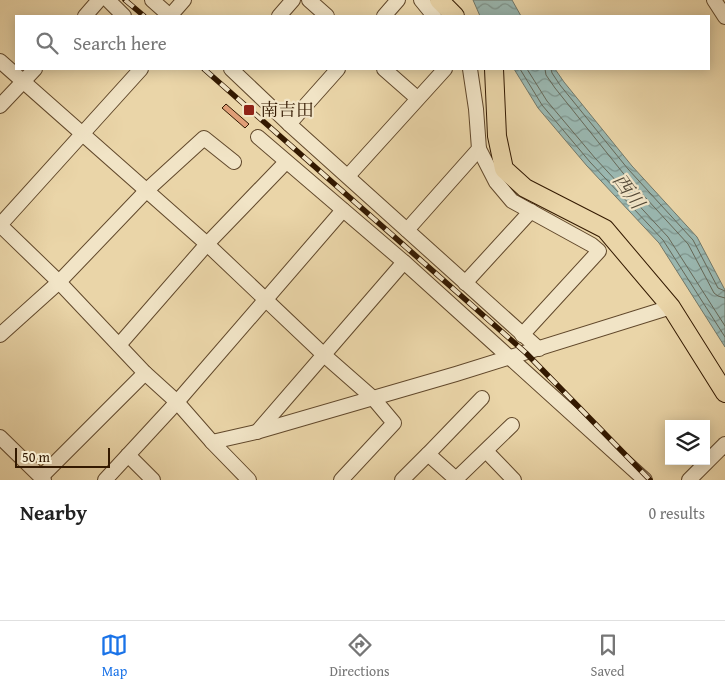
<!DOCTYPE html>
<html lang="en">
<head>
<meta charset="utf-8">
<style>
	body { margin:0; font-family:"Gentium Book Plus","Noto Serif JP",serif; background:#f6f6f6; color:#222 }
	.controls { position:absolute; right:15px; bottom:15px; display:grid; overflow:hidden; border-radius:0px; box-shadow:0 2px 12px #0003 }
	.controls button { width:45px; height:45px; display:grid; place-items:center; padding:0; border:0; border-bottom:1px solid #e0e0e0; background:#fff; color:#222; font:25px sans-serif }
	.scale { position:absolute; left:15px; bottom:12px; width:95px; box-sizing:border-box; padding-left:5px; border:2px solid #331901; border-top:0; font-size:14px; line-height:18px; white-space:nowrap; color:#331901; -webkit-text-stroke:4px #f1e4c6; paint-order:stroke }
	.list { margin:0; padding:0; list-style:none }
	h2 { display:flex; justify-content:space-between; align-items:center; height:65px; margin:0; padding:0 20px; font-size:21px }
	h2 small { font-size:16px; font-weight:400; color:#767676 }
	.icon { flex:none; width:28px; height:28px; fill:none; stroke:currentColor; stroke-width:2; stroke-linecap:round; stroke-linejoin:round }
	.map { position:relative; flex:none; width:725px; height:480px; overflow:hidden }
	.search { position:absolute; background:#fff; box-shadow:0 2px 12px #0003; left:15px; right:15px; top:15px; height:55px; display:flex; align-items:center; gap:12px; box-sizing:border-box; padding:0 18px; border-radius:0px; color:#767676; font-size:19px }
	.sheet { height:140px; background:#fff }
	nav { display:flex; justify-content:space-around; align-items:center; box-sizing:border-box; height:70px; border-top:1px solid #e0e0e0; background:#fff; font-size:14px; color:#767676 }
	nav a { display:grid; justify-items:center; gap:2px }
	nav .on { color:#1a73e8 }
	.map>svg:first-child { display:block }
	.water { fill:url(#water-waves); stroke:#71786a }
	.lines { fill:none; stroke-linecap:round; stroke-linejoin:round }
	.shore { stroke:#666858; stroke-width:1 }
	.building { fill:#e09e77; stroke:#331901 }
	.minor-casing { stroke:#61482b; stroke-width:16 }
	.major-casing { stroke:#331901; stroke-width:20 }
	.minor { stroke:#f1e4c6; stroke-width:14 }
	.major { stroke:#ead5a8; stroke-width:18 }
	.rail-casing { stroke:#331901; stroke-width:5.5 }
	.rail { stroke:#f1e4c6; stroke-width:4; stroke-dasharray:11; stroke-linecap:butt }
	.poi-dot { fill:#8f2418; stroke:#f1e4c6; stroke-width:2 }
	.labels { text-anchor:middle; stroke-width:4.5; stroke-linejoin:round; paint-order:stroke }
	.poi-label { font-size:18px; fill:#331901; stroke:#f1e4c6; text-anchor:start }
	.water-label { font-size:19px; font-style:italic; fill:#524836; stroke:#f1e4c6 }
</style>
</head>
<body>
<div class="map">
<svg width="725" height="480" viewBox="0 0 725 480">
	<defs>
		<pattern id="water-waves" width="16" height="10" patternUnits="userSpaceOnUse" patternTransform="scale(1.25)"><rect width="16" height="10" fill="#9ab7b0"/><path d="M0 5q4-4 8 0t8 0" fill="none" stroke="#7e948d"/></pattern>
	</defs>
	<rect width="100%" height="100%" fill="#ead5a8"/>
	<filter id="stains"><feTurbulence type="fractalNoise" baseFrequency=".004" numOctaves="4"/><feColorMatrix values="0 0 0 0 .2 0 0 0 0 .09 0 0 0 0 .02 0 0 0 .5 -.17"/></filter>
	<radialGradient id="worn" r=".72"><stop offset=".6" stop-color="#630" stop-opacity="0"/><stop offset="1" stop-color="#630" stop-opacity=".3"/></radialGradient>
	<g class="water">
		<polygon points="473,0 512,0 521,16 480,16"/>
		<polygon points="514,69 555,69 564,82 632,166 697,237 725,290 725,347 659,243 587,166 538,108"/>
	</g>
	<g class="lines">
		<g class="shore">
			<polyline points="520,69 542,105 590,162 663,240 725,337"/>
			<polyline points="527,69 547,101 595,158 668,237 725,326"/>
			<polyline points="545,69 546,75 555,88 623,173 688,244 714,293 718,296 725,298"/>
			<polyline points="551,69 552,73 560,85 628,169 693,240 718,288 725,291"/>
		</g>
	</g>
	<polygon class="building" points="226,104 249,124 245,128 222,108"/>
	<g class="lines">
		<g class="minor-casing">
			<g id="minor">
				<polyline points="108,0 124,16"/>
				<polyline points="152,0 170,16"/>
				<polyline points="309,0 327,16"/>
				<polyline points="421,0 434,16"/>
				<polyline points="714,0 725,17"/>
				<polyline points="85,16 99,0"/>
				<polyline points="170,16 184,0"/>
				<polyline points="279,16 293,0"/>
				<polyline points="384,16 398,0"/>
				<polyline points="0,61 207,244 324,355 373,398 394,423 341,480"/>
				<polyline points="141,69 0,225 59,282 145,373 177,402 212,442 256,432 456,374 671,307"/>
				<polyline points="231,69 289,124 539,349"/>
				<polyline points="384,69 417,98"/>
				<polyline points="0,106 35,69"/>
				<polyline points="289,124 338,69"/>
				<polyline points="258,137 404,262 645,480"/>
				<polyline points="479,149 496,182 512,201 592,245 599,251 522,335"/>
				<polyline points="348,176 445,69"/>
				<polyline points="407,230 479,149 476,109 470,69"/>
				<polyline points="465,283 531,211"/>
				<polyline points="0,335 59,282 147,190 204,138 234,162"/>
				<polyline points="119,345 207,244 286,162"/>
				<polyline points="257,432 404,262"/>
				<polyline points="0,437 44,480"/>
				<polyline points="212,442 249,480"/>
				<polyline points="486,451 514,480"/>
				<polyline points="428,454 482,398"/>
				<polyline points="128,455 153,480"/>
				<polyline points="41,477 145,373"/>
				<polyline points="105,480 177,402 343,210"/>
				<polyline points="402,480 428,454 457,480"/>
				<polyline points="455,480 512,425"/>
				<polyline points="689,480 725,444"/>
			</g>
		</g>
		<g class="major-casing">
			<g id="major">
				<polyline points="439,0 455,16"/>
				<polyline points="494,69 497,136 504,169 525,188 605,229 671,307 725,393"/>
			</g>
		</g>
		<use href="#minor" class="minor"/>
		<use href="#major" class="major"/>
		<g class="rail-casing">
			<g id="rail">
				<polyline points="125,0 144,16"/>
				<polyline points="204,69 526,353 650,480"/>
			</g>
		</g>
		<use href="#rail" class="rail"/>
	</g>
	<rect class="poi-dot" x="243" y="104" width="12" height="12" rx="2.5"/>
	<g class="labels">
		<g class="poi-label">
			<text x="260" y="116">南吉田</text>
		</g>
		<g class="water-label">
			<text transform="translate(629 191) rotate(54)" y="7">西川</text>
		</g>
	</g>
	<rect width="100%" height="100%" filter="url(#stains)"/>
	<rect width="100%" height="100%" fill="url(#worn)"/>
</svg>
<div class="controls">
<button><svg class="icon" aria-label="layers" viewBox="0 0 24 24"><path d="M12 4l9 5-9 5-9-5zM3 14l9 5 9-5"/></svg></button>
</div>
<div class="scale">50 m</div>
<div class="search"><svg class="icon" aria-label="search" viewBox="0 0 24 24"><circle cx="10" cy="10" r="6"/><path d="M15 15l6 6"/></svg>Search here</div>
</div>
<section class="sheet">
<h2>Nearby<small>0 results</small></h2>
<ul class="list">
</ul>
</section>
<nav>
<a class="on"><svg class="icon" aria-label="map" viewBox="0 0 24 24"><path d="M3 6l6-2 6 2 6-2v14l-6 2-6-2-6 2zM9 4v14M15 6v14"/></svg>Map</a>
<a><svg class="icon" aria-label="directions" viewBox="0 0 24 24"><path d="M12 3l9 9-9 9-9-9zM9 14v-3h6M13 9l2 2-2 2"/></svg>Directions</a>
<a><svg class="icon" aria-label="saved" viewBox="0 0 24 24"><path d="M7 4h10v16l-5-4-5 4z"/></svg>Saved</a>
</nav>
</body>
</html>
